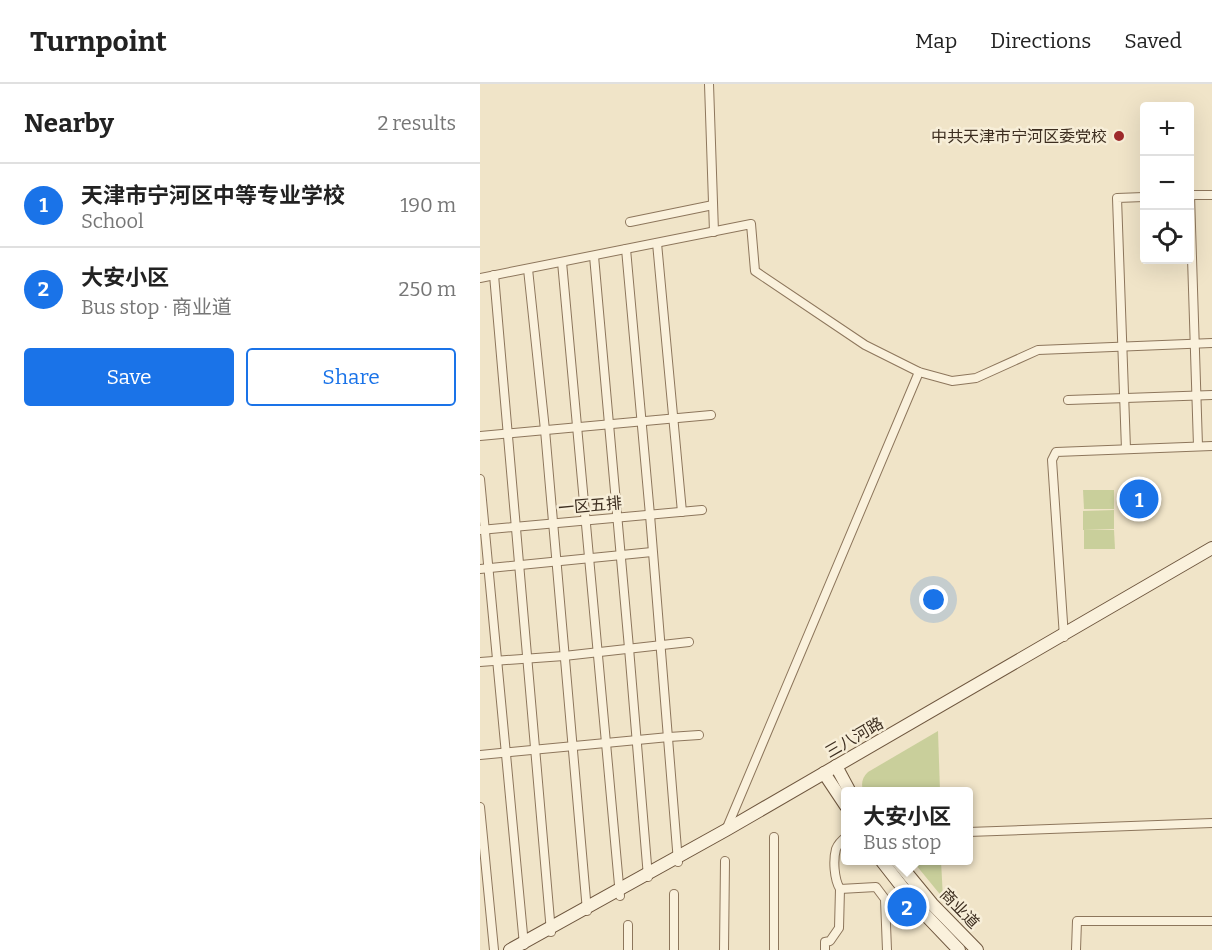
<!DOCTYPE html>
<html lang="en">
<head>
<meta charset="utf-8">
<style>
	body { margin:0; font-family:Bitter,"Noto Sans SC",serif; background:#f2f2f2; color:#222 }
	.controls { position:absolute; right:18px; top:18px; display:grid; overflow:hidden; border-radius:6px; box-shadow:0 6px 24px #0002 }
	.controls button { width:54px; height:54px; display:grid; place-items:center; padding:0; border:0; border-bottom:2px solid #e0e0e0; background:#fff; color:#222; font:30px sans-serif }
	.you { position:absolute; left:454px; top:516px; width:21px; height:21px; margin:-15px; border:4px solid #fff; border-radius:50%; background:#1a73e8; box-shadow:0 0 0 9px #1a73e833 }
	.badge { display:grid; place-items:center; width:39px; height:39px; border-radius:50%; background:#1a73e8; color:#fff; font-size:20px; font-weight:700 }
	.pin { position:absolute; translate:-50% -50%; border:3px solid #fff; box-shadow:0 2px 6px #0006 }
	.popup { position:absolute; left:361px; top:703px; width:132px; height:78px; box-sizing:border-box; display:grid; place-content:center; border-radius:6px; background:#fff; filter:drop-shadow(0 2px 4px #0005); font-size:20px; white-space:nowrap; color:#767676 }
	.popup b { font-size:22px; color:#222 }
	.popup::after { content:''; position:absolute; left:50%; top:100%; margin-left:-12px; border:12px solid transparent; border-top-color:#fff }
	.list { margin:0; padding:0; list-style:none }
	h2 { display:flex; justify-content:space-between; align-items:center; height:78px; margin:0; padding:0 24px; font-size:26px }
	h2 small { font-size:20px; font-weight:400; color:#767676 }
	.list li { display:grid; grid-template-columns:39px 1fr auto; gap:18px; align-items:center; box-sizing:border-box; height:84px; padding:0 24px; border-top:2px solid #e0e0e0 }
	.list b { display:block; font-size:22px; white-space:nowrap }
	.list p { margin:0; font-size:20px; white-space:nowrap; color:#767676 }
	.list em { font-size:20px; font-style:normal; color:#767676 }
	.actions { display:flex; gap:12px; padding:18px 24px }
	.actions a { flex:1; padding:14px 0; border:2px solid #1a73e8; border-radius:6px; text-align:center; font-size:21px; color:#1a73e8 }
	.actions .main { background:#1a73e8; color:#fff }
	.icon { flex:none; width:33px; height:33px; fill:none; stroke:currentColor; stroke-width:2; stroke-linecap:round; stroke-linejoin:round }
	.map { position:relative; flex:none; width:732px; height:866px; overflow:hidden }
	header { display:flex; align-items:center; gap:36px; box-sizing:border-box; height:84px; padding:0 30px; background:#fff; border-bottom:2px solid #e0e0e0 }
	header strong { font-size:28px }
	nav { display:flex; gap:33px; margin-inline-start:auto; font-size:21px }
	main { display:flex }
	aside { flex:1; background:#fff }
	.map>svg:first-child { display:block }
	.green { fill:#c9cf9b }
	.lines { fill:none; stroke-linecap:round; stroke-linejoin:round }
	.street-casing { stroke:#8d765c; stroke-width:10 }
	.secondary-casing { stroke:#6f573f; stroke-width:14 }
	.street { stroke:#faf1dc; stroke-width:8 }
	.secondary { stroke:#faf1dc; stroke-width:12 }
	.poi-dot { fill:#9e2a2b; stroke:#f7eed8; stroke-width:2 }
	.labels { text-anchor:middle; stroke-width:5; stroke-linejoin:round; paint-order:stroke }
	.poi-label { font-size:16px; fill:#3d2e20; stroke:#f7eed8; text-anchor:end }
	.street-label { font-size:16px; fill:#3d2e20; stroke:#f7eed8 }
</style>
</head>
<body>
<header>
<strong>Turnpoint</strong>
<nav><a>Map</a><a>Directions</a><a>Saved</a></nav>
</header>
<main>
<aside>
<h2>Nearby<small>2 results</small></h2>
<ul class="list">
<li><span class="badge">1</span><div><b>天津市宁河区中等专业学校</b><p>School</p></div><em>190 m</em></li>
<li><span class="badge">2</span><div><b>大安小区</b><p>Bus stop · 商业道</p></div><em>250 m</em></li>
</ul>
<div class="actions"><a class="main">Save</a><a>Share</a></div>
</aside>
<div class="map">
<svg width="732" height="866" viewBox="0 0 732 866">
	<rect width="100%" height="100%" fill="#f0e4c8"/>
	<g class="green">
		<polygon points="603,406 634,406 634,425 604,425"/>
		<polygon points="634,426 634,445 603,446 603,427"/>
		<polygon points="604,446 634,446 635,465 604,465"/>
		<path d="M458 647 460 707H383C381 699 382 694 388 688Z"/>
		<polygon points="432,777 461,777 463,814 436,781"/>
	</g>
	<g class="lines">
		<g class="street-casing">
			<g id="street">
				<polyline points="229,0 234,148"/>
				<polyline points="710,111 718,362"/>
				<polyline points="710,111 732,111"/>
				<polyline points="150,138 233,121"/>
				<polyline points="177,159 202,428"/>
				<polyline points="146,165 170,431 198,778"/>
				<polyline points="114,172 149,564 168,793"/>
				<polyline points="82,178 140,812"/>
				<polyline points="48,185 65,346 107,827"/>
				<polyline points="14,191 71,848"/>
				<polyline points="0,194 271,140 275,187 385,261 439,288 472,297 496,294 558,266 732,259"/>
				<polyline points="588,316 732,311"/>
				<polyline points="0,352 231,331"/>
				<polyline points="646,365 637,114 664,113"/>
				<polyline points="0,395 44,861"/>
				<polyline points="0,446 222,426"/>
				<polyline points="0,485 172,468"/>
				<polyline points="584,553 572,376 576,368 732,362"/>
				<polyline points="0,578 84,572 209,558"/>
				<polyline points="0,671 189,653 219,651"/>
				<polyline points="0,723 14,866"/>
				<polyline points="246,746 439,288"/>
				<polyline points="488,748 732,739"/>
				<path d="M366 753C362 756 358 760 356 765 353 776 354 795 360 805L396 803 405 815 407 866"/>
				<polyline points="194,810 194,866"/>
				<polyline points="148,866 148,841"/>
				<polyline points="244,866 245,777"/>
				<polyline points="294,866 294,753"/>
				<polyline points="345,866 345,858 350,857 359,844 360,805"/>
				<polyline points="596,866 597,837 732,837"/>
			</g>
		</g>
		<g class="secondary-casing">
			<g id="secondary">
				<polyline points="356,682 370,708"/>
				<polyline points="344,689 366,722"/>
				<polyline points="401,776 437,822 479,866"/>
				<polyline points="416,776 453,821 497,866"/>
				<polyline points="30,866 246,746 732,464"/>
			</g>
		</g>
		<use href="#street" class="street"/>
		<use href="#secondary" class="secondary"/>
	</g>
	<circle class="poi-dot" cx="639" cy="52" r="6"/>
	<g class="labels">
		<g class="poi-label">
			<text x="627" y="58">中共天津市宁河区委党校</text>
		</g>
		<g class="street-label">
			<text transform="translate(110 421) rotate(-5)" y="6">一区五排</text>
			<text transform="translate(374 653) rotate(-30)" y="6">三八河路</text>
			<text transform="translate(480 824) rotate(46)" y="6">商业道</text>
		</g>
	</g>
</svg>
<div class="controls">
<button>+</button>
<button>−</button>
<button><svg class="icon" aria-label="locate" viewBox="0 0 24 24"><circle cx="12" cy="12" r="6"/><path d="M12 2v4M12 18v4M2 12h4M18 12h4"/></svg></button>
</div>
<div class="you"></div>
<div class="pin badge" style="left:659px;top:415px">1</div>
<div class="pin badge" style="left:427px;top:823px">2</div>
<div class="popup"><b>大安小区</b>Bus stop</div>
</div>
</main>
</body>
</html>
